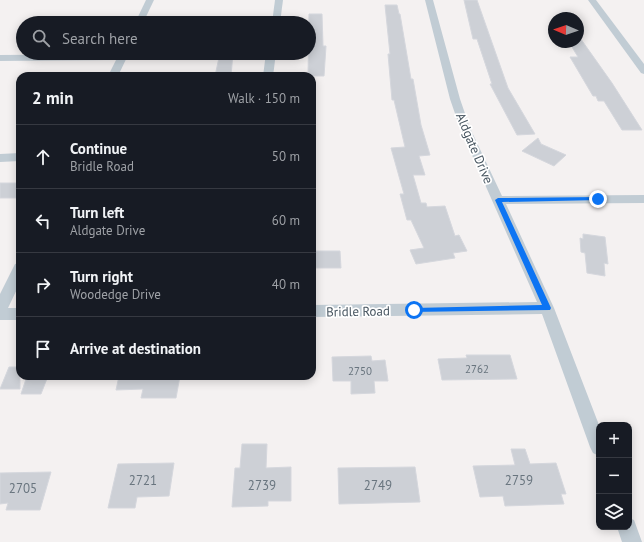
<!DOCTYPE html>
<html lang="en">
<head>
<meta charset="utf-8">
<style>
	body { margin:0; font-family:"PT Sans",sans-serif; background:#20242c; color:#f1f3f6 }
	.controls { position:absolute; right:12px; bottom:12px; display:grid; overflow:hidden; border-radius:8px; box-shadow:0 2px 10px #0003 }
	.controls button { width:36px; height:36px; display:grid; place-items:center; padding:0; border:0; border-bottom:1px solid #363941; background:#171b24; color:#f1f3f6; font:20px sans-serif }
	.compass { position:absolute; left:548px; top:12px; width:36px; height:36px; border-radius:50%; background:#171b24; box-shadow:0 2px 10px #0003; rotate:272deg }
	.stop { position:absolute; width:12px; height:12px; margin:-9px; border:3px solid #0c74f3; border-radius:50%; background:#fff }
	.stop.end { background:#0c74f3; border-color:#fff; box-shadow:0 1px 4px #0008 }
	.list { margin:0; padding:0; list-style:none }
	h2 { display:flex; justify-content:space-between; align-items:center; height:52px; margin:0; padding:0 16px; font-size:17px }
	h2 small { font-size:13px; font-weight:400; color:#9ea1a6 }
	.list li { display:grid; grid-template-columns:26px 1fr auto; gap:12px; align-items:center; box-sizing:border-box; height:64px; padding:0 16px; border-top:1px solid #363941 }
	.list b { display:block; font-size:15px; white-space:nowrap }
	.list p { margin:0; font-size:13px; white-space:nowrap; color:#9ea1a6 }
	.list em { font-size:13px; font-style:normal; color:#9ea1a6 }
	.icon { flex:none; width:22px; height:22px; fill:none; stroke:currentColor; stroke-width:2; stroke-linecap:round; stroke-linejoin:round }
	.map { position:relative; flex:none; width:644px; height:542px; overflow:hidden }
	.search { position:absolute; background:#171b24; box-shadow:0 2px 10px #0003; left:16px; top:16px; width:300px; height:44px; display:flex; align-items:center; gap:10px; box-sizing:border-box; padding:0 14px; border-radius:22px; color:#9ea1a6; font-size:15px }
	.panel { position:absolute; background:#171b24; box-shadow:0 2px 10px #0003; left:16px; top:72px; width:300px; height:308px; border-radius:12px }
	.map>svg:first-child { display:block }
	.building { fill:#cdd0d6; stroke:#d5d7dd }
	.lines { fill:none; stroke-linecap:round; stroke-linejoin:round }
	.street { fill:#c1ccd4; fill-rule:evenodd }
	.route { fill:#0c74f3 }
	.labels { text-anchor:middle; stroke-width:3.5; stroke-linejoin:round; paint-order:stroke }
	.number-label { font-size:11px; fill:#68747e }
	.street-label { font-size:13px; fill:#475560; stroke:#fff }
	.near-number-label { font-size:13px; fill:#68747e }
</style>
</head>
<body>
<div class="map">
<svg width="644" height="542" viewBox="0 0 644 542">
	<rect width="100%" height="100%" fill="#f4f1f1"/>
	<g class="building">
		<polygon points="464,0 477,0 508,88 535,134 517,135 490,84 492,84 477,39 473,39"/>
		<polygon points="385,5 397,5 399,14 400,14 411,79 413,79 421,125 430,155 419,156 425,175 413,175 421,203 426,203 427,207 445,206 455,236 459,235 467,251 453,253 455,258 416,264 410,250 424,248 411,220 407,220 400,194 404,194 391,148 405,147 394,100 392,100 388,54 390,54"/>
		<polygon points="309,14 322,14 323,46 326,46 324,76 308,76"/>
		<polygon points="578,35 612,83 642,130 622,130 604,101 598,101 596,96 593,96 570,57 578,57 569,42 578,42"/>
		<polygon points="220,53 233,53 231,76 215,76"/>
		<polygon points="538,138 541,144 566,155 554,166 522,151"/>
		<rect x="0" y="183" width="20" height="15"/>
		<polygon points="583,234 605,237 608,264 604,263 605,276 587,273 585,253 581,252 580,238 583,239"/>
		<polygon points="312,251 340,251 341,268 312,268"/>
		<polygon points="466,355 510,355 517,379 442,380 438,359 467,358"/>
		<polygon points="371,356 372,361 385,360 388,381 374,381 375,393 351,394 351,381 333,381 332,357"/>
		<polygon points="9,367 20,367 20,389 0,389"/>
		<polygon points="27,376 48,376 41,394 21,394"/>
		<polygon points="119,376 180,376 176,398 141,398 143,389 116,390"/>
		<polygon points="242,444 267,444 266,468 291,467 291,501 268,501 268,506 232,507 235,468 240,468"/>
		<polygon points="511,449 525,449 530,464 556,463 566,494 561,494 564,504 505,506 503,496 480,497 473,466 515,465"/>
		<polygon points="174,463 169,496 137,497 135,508 108,508 118,464"/>
		<polygon points="415,467 420,502 339,504 338,468"/>
		<polygon points="51,472 40,510 6,510 8,503 0,504 0,473"/>
	</g>
	<g class="lines">
		<g class="street">
			<polygon points="146,0 154,0 143,23 135,23"/>
			<polygon points="275,0 283,0 280,23 272,23"/>
			<polygon points="425,0 433,0 460,99 470,128 502,196 644,195 644,203 506,204 554,308 599,425 599,456 593,453 590,447 542,314 312,317 312,305 537,302 460,128 450,99"/>
			<polygon points="588,0 596,0 644,64 644,74 641,73"/>
			<polygon points="119,53 129,53 118,76 108,76 116,60 0,61 0,55 119,54"/>
			<polygon points="266,53 276,53 273,76 263,76"/>
			<polygon points="20,153 20,161 0,162 0,154"/>
			<polygon points="20,263 20,283 8,308 20,308 20,320 0,320 0,294 15,264"/>
			<polygon points="629,518 634,520 642,542 622,542 617,527 629,527"/>
		</g>
	</g>
	<polygon class="route" points="598,197 600,197 600,200 502,202 551,308 550,310 411,312 411,308 414,308 542,305 495,200 498,198"/>
	<g class="labels">
		<g class="number-label">
			<text x="477" y="373">2762</text>
			<text x="360" y="375">2750</text>
		</g>
		<g class="street-label">
			<text transform="translate(475 148) rotate(67)" y="5">Aldgate Drive</text>
			<text transform="translate(358 311) rotate(-1)" y="5">Bridle Road</text>
		</g>
		<g class="near-number-label">
			<text x="143" y="485">2721</text>
			<text x="519" y="485">2759</text>
			<text x="262" y="490">2739</text>
			<text x="378" y="490">2749</text>
			<text x="23" y="493">2705</text>
		</g>
	</g>
</svg>
<div class="controls">
<button>+</button>
<button>−</button>
<button><svg class="icon" aria-label="layers" viewBox="0 0 24 24"><path d="M12 4l9 5-9 5-9-5zM3 14l9 5 9-5"/></svg></button>
</div>
<svg class="compass" viewBox="-18 -18 36 36"><path d="M0-13l5 13h-10z" fill="#e53935"/><path d="M0 13l5-13h-10z" fill="#9ea1a6"/></svg>
<div class="stop" style="left:414px;top:310px"></div>
<div class="stop end" style="left:598px;top:199px"></div>
<div class="search"><svg class="icon" aria-label="search" viewBox="0 0 24 24"><circle cx="10" cy="10" r="6"/><path d="M15 15l6 6"/></svg>Search here</div>
<section class="panel">
<h2>2 min<small>Walk · 150 m</small></h2>
<ul class="list">
<li><svg class="icon" aria-label="ahead" viewBox="0 0 24 24"><path d="M12 20V5M6 11l6-6 6 6"/></svg><div><b>Continue</b><p>Bridle Road</p></div><em>50 m</em></li>
<li><svg class="icon" aria-label="left" viewBox="0 0 24 24"><path d="M17 20v-9H6M10 6l-5 5 5 5"/></svg><div><b>Turn left</b><p>Aldgate Drive</p></div><em>60 m</em></li>
<li><svg class="icon" aria-label="right" viewBox="0 0 24 24"><path d="M7 20v-9h11M14 6l5 5-5 5"/></svg><div><b>Turn right</b><p>Woodedge Drive</p></div><em>40 m</em></li>
<li><svg class="icon" aria-label="arrive" viewBox="0 0 24 24"><path d="M6 21V4h12l-3 4 3 4H6"/></svg><div><b>Arrive at destination</b></div></li>
</ul>
</section>
</div>
</body>
</html>
